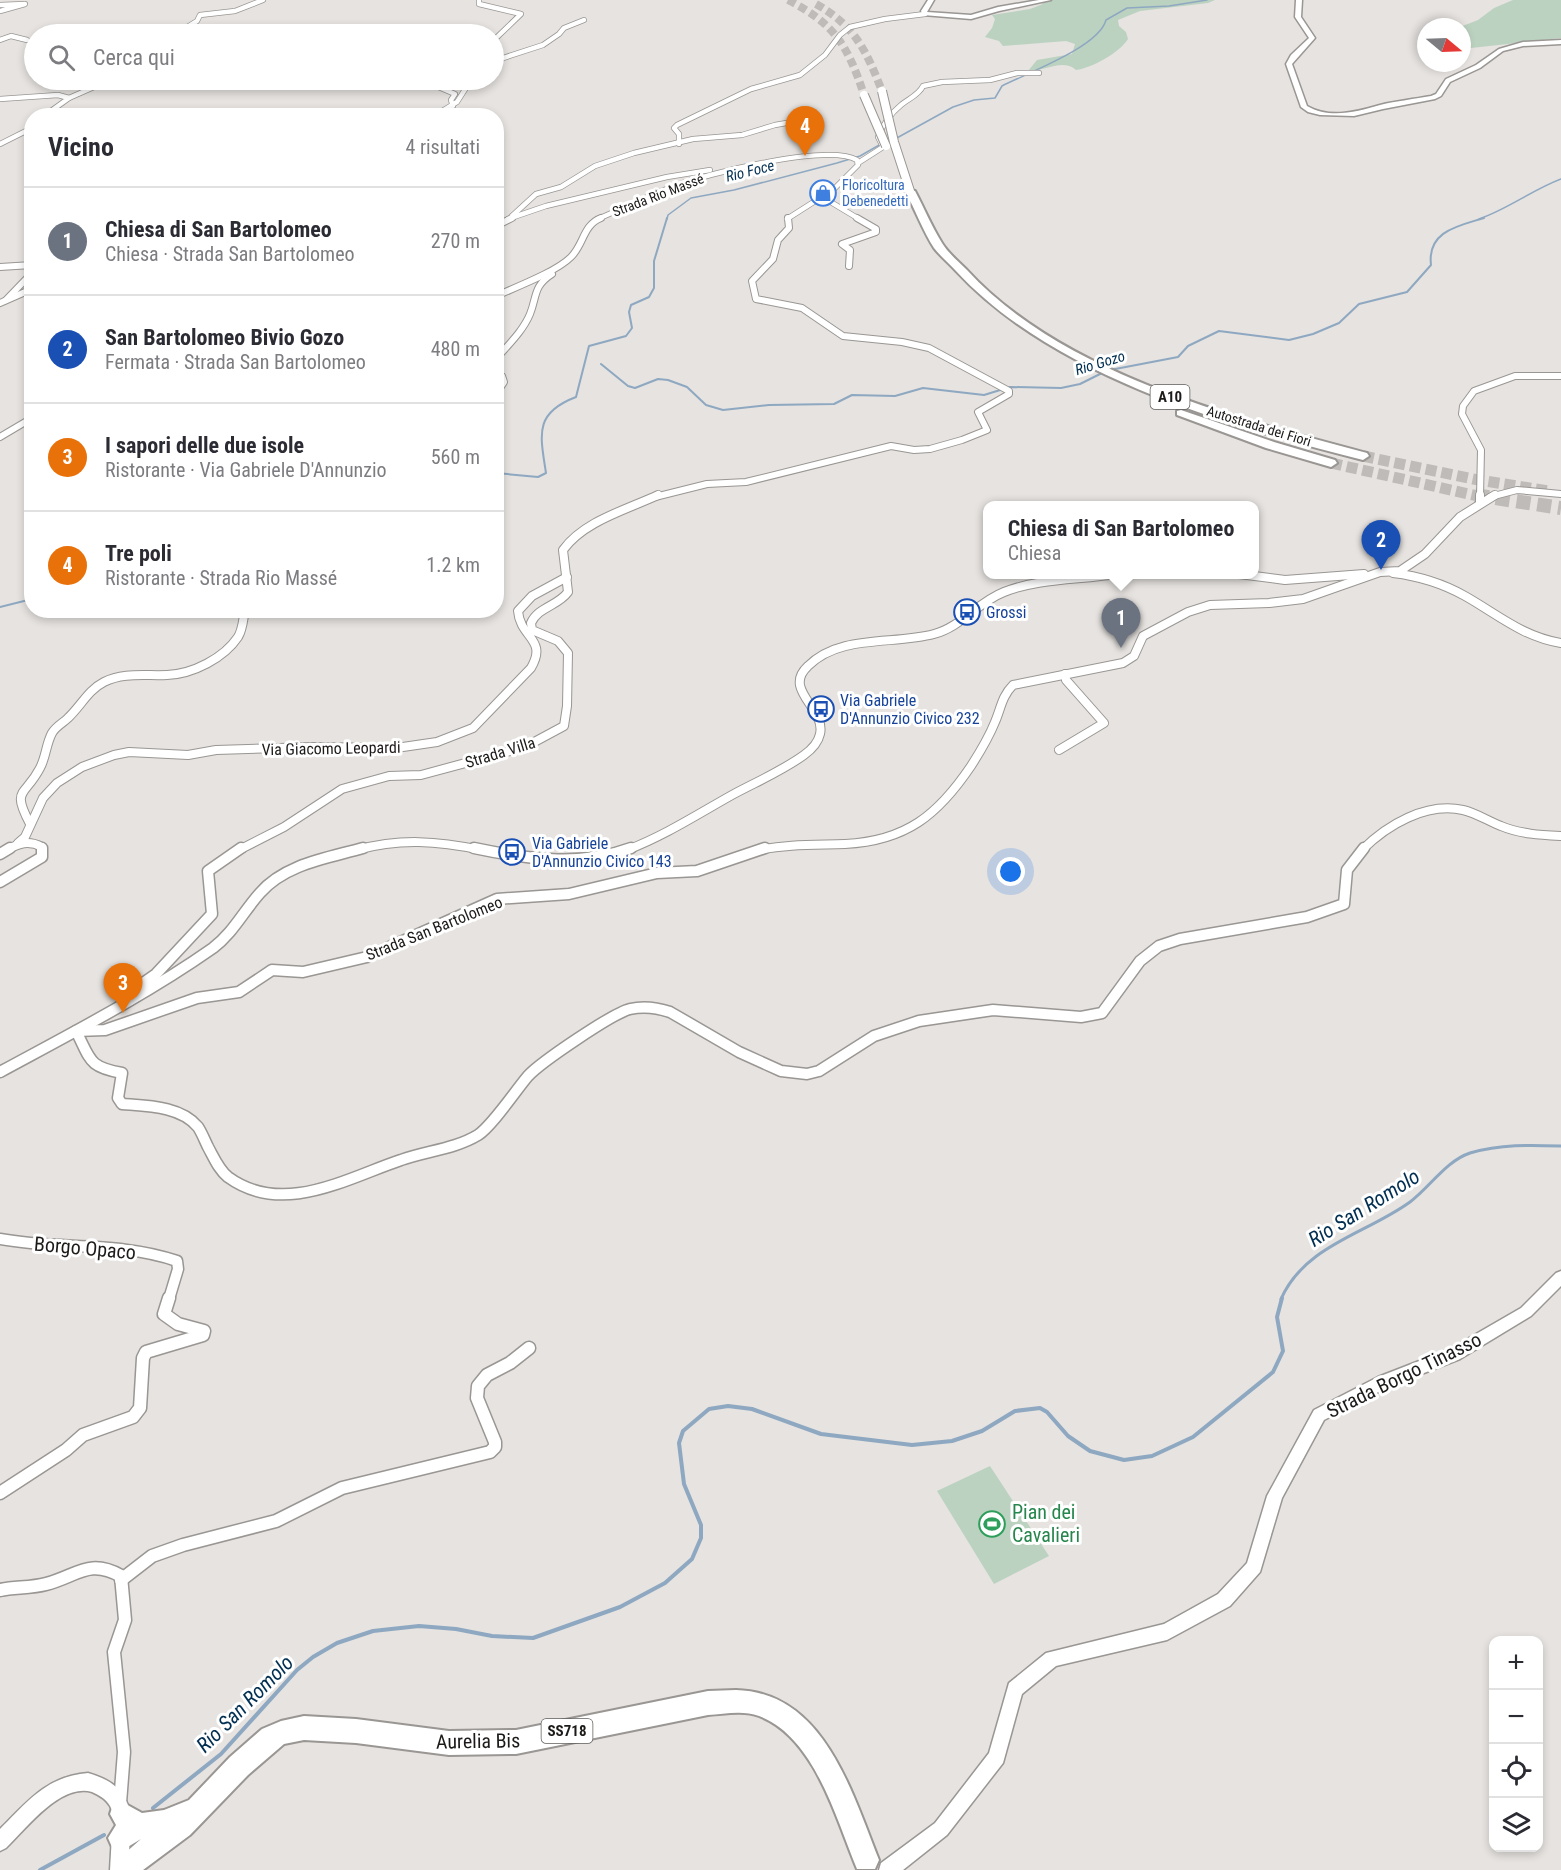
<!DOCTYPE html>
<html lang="it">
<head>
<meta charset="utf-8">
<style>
	body { margin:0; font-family:"Roboto Condensed",sans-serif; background:#f2f2f3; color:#2b2b33 }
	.controls { position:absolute; right:18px; bottom:18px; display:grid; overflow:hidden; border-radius:12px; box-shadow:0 3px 9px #0003 }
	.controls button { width:54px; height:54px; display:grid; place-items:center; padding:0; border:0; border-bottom:2px solid #e1e1e2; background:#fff; color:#2b2b33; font:30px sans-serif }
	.compass { position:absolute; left:1417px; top:18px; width:54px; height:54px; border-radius:50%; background:#fff; box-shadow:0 3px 9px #0003; rotate:109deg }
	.you { position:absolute; left:1011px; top:872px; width:21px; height:21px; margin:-15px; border:4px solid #fff; border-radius:50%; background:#1a73e8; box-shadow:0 0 0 9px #1a73e833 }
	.badge { display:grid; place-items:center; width:39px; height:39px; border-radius:50%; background:#1a73e8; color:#fff; font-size:20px; font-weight:700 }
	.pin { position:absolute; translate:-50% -50px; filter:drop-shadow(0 2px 3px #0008) }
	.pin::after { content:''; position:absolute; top:32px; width:21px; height:18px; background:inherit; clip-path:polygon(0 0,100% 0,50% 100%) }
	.popup { position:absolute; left:983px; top:501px; width:276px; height:78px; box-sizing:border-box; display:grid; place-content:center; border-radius:12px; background:#fff; filter:drop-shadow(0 2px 4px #0005); font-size:20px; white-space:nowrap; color:#7c7c81 }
	.popup b { font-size:22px; color:#2b2b33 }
	.popup::after { content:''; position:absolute; left:50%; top:100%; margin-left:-12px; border:12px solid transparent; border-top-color:#fff }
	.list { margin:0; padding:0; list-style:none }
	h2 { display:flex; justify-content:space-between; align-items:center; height:78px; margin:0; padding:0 24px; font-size:26px }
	h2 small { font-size:20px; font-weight:400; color:#7c7c81 }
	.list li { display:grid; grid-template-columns:39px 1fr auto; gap:18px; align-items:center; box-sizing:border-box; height:108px; padding:0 24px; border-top:2px solid #e1e1e2 }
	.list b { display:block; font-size:22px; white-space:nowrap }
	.list p { margin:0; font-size:20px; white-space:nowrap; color:#7c7c81 }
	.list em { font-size:20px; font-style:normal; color:#7c7c81 }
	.icon { flex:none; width:33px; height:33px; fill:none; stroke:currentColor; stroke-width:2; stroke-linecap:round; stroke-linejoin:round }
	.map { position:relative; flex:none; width:1561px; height:1870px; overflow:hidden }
	.search { position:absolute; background:#fff; box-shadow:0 3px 9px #0003; left:24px; top:24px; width:480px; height:66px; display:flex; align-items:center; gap:15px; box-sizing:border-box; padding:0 21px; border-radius:33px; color:#7c7c81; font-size:22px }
	.panel { position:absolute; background:#fff; box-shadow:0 3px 9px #0003; left:24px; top:108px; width:480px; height:510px; border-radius:24px }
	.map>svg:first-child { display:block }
	.green { fill:#bcd2c0 }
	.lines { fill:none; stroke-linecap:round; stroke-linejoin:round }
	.stream-far3 { stroke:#8ea8c1; stroke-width:1.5 }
	.stream-far2 { stroke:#8ea8c1; stroke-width:2 }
	.stream-far1 { stroke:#8ea8c1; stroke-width:3 }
	.stream { stroke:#8ea8c1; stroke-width:4 }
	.highway-tunnel-far2 { stroke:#bebbb8; stroke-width:8; stroke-dasharray:8 4.5; stroke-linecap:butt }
	.highway-tunnel-far1 { stroke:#bebbb8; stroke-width:11; stroke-dasharray:11 5; stroke-linecap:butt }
	.highway-tunnel { stroke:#bebbb8; stroke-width:14; stroke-dasharray:14 7; stroke-linecap:butt }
	.street-far4-casing { stroke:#999693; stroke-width:6 }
	.street-far3-casing { stroke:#999693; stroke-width:8 }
	.street-far2-casing { stroke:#999693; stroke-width:10 }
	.street-far1-casing { stroke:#999693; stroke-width:13 }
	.street-casing { stroke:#999693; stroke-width:15 }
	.secondary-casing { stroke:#999693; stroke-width:3 }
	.highway-casing { stroke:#999693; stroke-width:4 }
	.street-far4 { stroke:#fff; stroke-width:4.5 }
	.street-far3 { stroke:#fff; stroke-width:6 }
	.street-far2 { stroke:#fff; stroke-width:8 }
	.street-far1 { stroke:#fff; stroke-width:10 }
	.street { stroke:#fff; stroke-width:12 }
	.secondary { fill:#fff; fill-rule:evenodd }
	.highway { fill:#fff; fill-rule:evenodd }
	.highway-bridge-casing { stroke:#999693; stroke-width:10; stroke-linecap:butt }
	.highway-bridge { stroke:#fff; stroke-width:8 }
	.labels { text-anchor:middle; stroke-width:6; stroke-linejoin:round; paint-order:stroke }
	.far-shop-label { font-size:14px; fill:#366cbe; stroke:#fff; text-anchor:start }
	.far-street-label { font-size:14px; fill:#1c1b19; stroke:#fff }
	.far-water-label { font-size:15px; font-style:italic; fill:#022f51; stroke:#fff }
	.shield { fill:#fff; stroke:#605f5e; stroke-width:1.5 }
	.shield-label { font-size:15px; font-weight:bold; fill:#1c1b19 }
	.transit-label { font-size:16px; fill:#164399; stroke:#fff; text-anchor:start }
	.street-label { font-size:16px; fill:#1c1b19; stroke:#fff }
	.near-street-label { font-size:20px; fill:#1c1b19; stroke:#fff }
	.near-leisure-label { font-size:20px; fill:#27864d; stroke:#fff; text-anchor:start }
	.near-water-label { font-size:21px; font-style:italic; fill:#022f51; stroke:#fff }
</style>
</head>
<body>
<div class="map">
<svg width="1561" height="1870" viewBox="0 0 1561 1870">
	<rect width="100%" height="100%" fill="#e6e3e0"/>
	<g class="green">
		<path d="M1040 0H1215L1208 3 1140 11 1118 20 1119 26 1126 32 1128 39C1119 53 1092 68 1076 70 1062 58 1044 72 1028 71L1037 60 1072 54 1075 44 1066 41 1003 46 999 41 985 37 992 28 995 19 992 15 1030 9 1043 4Z"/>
		<polygon points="1513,0 1561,0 1561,38 1462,49 1462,27 1460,27 1478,20 1494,8"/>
		<polygon points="990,1466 1049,1556 994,1584 937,1491"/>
	</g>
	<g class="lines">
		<g class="stream-far3">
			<path d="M895 139 953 107 974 100 995 98 1002 86C1027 73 1099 47 1106 20L1127 8 1169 6 1207 0"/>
			<polyline points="667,219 668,215 691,198 734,190 837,163 860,156 881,144"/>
			<path d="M1479 219C1508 209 1532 190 1561 179"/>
		</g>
		<g class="stream-far2">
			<polyline points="601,364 628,386 635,388 658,379 668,380 687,387 706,405 723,410 769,405 834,404 852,395 895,396 923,388 984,395 1010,387 1061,388 1080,384 1104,372"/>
			<path d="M1110 370 1178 357 1188 346 1219 331 1289 340 1313 334 1339 323 1359 304 1407 292 1431 265C1427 231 1458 226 1484 218"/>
			<path d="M496 473 538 477 546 473C540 434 534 413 576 397L589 346 626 336 632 328 629 312 631 305 649 297 654 288V261L667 218"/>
			<polyline points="0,607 32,599"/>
		</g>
		<path class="stream-far1" d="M1281 1299C1305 1245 1366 1234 1410 1202 1430 1187 1446 1161 1470 1153 1501 1144 1530 1145 1561 1146"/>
		<g class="stream">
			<polyline points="153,1808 221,1754 297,1670 313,1657 337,1643 373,1631 419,1626 456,1629 492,1636 533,1638 620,1607 665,1583 692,1559 701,1538 701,1525 684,1484 679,1443 683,1431 709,1409 728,1406 752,1409 821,1434 912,1445 952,1441 982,1431 1015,1411 1040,1408 1047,1412 1068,1436 1090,1451 1124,1460 1152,1456 1193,1437 1273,1372 1283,1351 1277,1317 1282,1298"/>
			<polyline points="40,1870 104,1835"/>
		</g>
		<g class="highway-tunnel-far2">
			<path d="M788 0C835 24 848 46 864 95"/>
			<path d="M816 4C855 26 866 50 882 91"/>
		</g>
		<g class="highway-tunnel-far1">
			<polyline points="1363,456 1473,479 1548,491"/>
			<polyline points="1331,463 1482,497"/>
		</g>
		<polyline class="highway-tunnel" points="1475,495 1561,508"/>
		<g class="street-far4-casing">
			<g id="street-far4">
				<polyline points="479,0 479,4 521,14 494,40"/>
				<polyline points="0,5 25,4 0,11"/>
				<polyline points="176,34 197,21 200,15 235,11 263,0"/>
				<polyline points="0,40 11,36 27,40"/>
				<polyline points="494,61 543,45 559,34 564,28 584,20"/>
				<polyline points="429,80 436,86 455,94 451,100 453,106"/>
				<polyline points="69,98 94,87 103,80"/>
				<polyline points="0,99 58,95 69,98 44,116"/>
				<polyline points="434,116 457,102 471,80"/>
				<polyline points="0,144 32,128"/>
				<polyline points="679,144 679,134 674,128 677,125 751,89 800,75 825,55 840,35 850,27 885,19 925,14"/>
				<path d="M858 163 883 147 878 137C883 124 890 114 901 105 908 99 919 95 923 86L942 82 990 80 1017 73H1039"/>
				<polyline points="824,198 859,219"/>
				<polyline points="512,216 536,194 561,187 595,166 634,153 693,139 742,135 775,125 804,120"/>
				<polyline points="508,219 546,206 667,177 710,170"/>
				<path d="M598 219C623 208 648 196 674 186 707 174 827 143 857 160L858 165 834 189 787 219"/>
			</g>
		</g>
		<g class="street-far3-casing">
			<g id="street-far3">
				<polyline points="496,226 512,218"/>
				<polyline points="849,266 850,250 842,244 876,232 876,229 857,218"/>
				<polyline points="0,267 32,265"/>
				<path d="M496 296C516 287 556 272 571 257 584 244 583 225 601 218"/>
				<polyline points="6,300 32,273"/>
				<polyline points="0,303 32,289"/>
				<path d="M496 359C508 345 523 331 530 314 537 297 533 286 552 274"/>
				<polyline points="496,373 502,376 504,382 496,394"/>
				<polyline points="0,437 32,418"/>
				<polyline points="655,497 707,484 746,482 891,446 914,450 930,449 962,440 987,430 978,412 1009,394 1009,391 929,348 902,342 843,336 802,308 756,299 752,281 773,259 778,240 789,228 788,218"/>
				<polyline points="1480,497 1481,450 1462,414 1463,406 1474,391 1515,376 1561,376"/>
				<polyline points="1490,497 1517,490 1561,494"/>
			</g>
		</g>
		<g class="street-far2-casing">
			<g id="street-far2">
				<polyline points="1480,503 1480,495"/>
				<path d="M1393 573C1418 576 1442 583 1465 596 1497 614 1523 637 1561 643"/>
				<polyline points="1239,574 1285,580 1364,574"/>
				<polyline points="1059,750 1104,723 1066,680 1065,674"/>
				<path d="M30 824C11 788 25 797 40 768 46 757 46 744 52 733 56 726 63 723 68 718 81 706 88 690 104 682 123 672 146 676 167 675 193 674 224 658 238 637 243 629 243 619 245 610"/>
				<path d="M18 843 25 837 43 798 57 783 82 767 114 755 129 752 188 755 216 750 312 747 396 748 437 742 473 728 531 668C548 639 520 638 518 611L532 596 567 577"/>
				<path d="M7 850C19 843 29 840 42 847V850"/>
				<path d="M239 850 284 827 342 789 389 776 421 775 525 747 564 726 567 706 568 653 558 641 532 630 531 623C538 607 558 606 568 592L563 550C584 521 626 510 658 495"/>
				<path d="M357 850C400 838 438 841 481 850"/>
				<path d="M627 850C664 836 698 814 732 795 756 782 782 771 804 755 811 750 818 743 820 734 826 708 782 690 808 666 840 634 893 645 934 634 961 627 978 602 1004 592 1039 578 1079 580 1116 574"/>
				<path d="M758 850C787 844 816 845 845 844 906 841 938 815 971 766 980 752 989 737 995 722 1001 708 1002 696 1013 685L1123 663 1134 656 1143 636 1188 612 1210 605 1269 603 1303 599 1380 572 1400 571 1425 554 1460 517 1495 495"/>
				<path d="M1362 850C1387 825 1426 802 1463 810 1476 813 1488 821 1501 826 1520 834 1541 835 1561 836"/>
			</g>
		</g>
		<g class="street-far1-casing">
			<g id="street-far1">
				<path d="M474 848C526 859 580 867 631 848"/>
				<path d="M765 848 697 871 657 873 569 894 497 899 367 957 303 972 272 970 239 992 197 998 105 1030 76 1031C91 1060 88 1067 122 1073L118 1098 122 1104C147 1106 181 1106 198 1127 202 1133 205 1141 208 1147 214 1158 219 1170 228 1177 283 1217 347 1178 401 1160 426 1151 455 1149 478 1135 492 1126 516 1090 528 1076 541 1062 613 1013 630 1009 643 1006 658 1008 670 1012L739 1052 781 1071 807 1074 819 1071 874 1036 919 1021 993 1010 1081 1017 1102 1013 1140 961 1159 946 1180 939 1307 917 1344 904 1347 870 1364 848"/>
				<polyline points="0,854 10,848"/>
				<polyline points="0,882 42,857 42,848"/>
				<polyline points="130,1000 133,990 156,974 212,914 208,871 241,848"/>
				<path d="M0 1072C72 1033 146 995 213 948 233 933 243 912 260 893 285 864 328 858 363 848"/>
				<path d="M0 1239C59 1250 119 1241 177 1261L178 1269 169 1299"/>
			</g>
		</g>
		<g class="street-casing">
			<g id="street">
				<polyline points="0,1493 66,1450 83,1435 133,1417 140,1408 143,1358 146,1352 203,1335 204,1331 178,1324 164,1314 169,1298"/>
				<polyline points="121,1580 152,1556 183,1545 276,1521 342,1488 490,1452 495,1447 495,1442 477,1398 478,1386 487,1375 510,1363 529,1348"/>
				<path d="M0 1590C15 1587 31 1588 46 1584 77 1576 89 1558 121 1576L125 1620 114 1652 124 1752 120 1803"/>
			</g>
		</g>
		<g class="secondary-casing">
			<g id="secondary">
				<polygon points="928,0 934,0 927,12 971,15 998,7 1039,0 1051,0 999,11 971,19 923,15 921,11"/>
				<path d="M1296 0H1302L1301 17 1315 38 1292 64 1307 106C1330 119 1356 112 1380 105 1396 101 1415 99 1431 96L1436 94 1446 79 1476 65 1499 49 1523 42 1561 40V44L1523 46 1503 51 1480 68 1450 82 1441 96 1435 99 1383 109 1354 116 1320 115 1308 112 1301 107 1286 64 1291 55 1309 38 1295 17Z"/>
				<polygon points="1561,1271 1561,1286 1531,1316 1460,1359 1388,1387 1324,1420 1282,1498 1260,1572 1230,1606 1167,1640 1056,1666 1022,1694 1003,1763 947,1835 903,1870 879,1870 881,1863 935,1823 989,1753 1009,1683 1046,1653 1164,1624 1218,1594 1247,1563 1267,1496 1314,1410 1378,1377 1450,1349 1521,1308 1556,1273"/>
				<path d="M88 1773C107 1779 120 1785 128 1805 131 1812 131 1816 128 1823L122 1826 116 1823C113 1818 113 1811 110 1806 106 1799 99 1795 92 1792 60 1783 26 1829 6 1848L0 1851V1829C27 1802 47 1776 88 1773Z"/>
				<polygon points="121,1826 127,1829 130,1835 128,1870 110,1870 112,1835 115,1829"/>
			</g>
		</g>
		<g class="highway-casing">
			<g id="highway">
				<path d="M907 189 915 191C924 208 932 227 942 243 948 253 959 262 967 270 1062 374 1235 418 1367 453L1369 456 1363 460C1228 426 1053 376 956 271 949 263 940 256 934 248 923 231 915 209 905 191Z"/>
				<polygon points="1181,410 1274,442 1335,460 1337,463 1331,467 1266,448 1177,415 1177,411"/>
				<path d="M736 1690C824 1692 852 1793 879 1860L875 1869H857C836 1819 815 1737 759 1716 743 1710 724 1714 708 1715L516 1754 449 1755 356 1743 304 1740 284 1744 248 1775 190 1835 143 1870H112L116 1861 141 1839 121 1851 112 1847 108 1838 116 1825 110 1814 113 1805 122 1802 142 1813 164 1810 189 1800 230 1757 262 1729 281 1721 304 1716 356 1719 449 1731 516 1730 708 1691Z"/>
			</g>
		</g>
		<use href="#street-far4" class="street-far4"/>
		<use href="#street-far3" class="street-far3"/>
		<use href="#street-far2" class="street-far2"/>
		<use href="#street-far1" class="street-far1"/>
		<use href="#street" class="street"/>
		<use href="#secondary" class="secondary"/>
		<use href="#highway" class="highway"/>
		<g class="highway-bridge-casing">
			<g id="highway-bridge">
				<polyline points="882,91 894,142 910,191"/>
				<polyline points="864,95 886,146"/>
			</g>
		</g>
		<use href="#highway-bridge" class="highway-bridge"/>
	</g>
	<defs>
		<g id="shop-ring" transform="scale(1.35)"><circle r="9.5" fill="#fff" stroke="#3f7fe0" stroke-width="1.5"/><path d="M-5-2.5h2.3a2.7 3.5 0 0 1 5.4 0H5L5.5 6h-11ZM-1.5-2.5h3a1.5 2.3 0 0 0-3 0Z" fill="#3f7fe0"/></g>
		<g id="bus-ring" transform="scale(1.35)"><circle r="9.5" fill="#fff" stroke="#1a4fb4" stroke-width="1.5"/><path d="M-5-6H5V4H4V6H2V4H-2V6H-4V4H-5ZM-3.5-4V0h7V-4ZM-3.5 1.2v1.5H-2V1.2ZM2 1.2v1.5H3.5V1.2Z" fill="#1a4fb4"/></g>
		<g id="stadium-ring" transform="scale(1.35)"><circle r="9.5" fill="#fff" stroke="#2e9e5b" stroke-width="1.5"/><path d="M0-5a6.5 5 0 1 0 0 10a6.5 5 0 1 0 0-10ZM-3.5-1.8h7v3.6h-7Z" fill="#2e9e5b"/></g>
	</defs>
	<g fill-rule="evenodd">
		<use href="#shop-ring" x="823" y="193"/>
		<use href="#bus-ring" x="967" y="612"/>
		<use href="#bus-ring" x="821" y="709"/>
		<use href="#bus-ring" x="512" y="852"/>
		<use href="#stadium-ring" x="992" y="1524"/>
	</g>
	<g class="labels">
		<g class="far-shop-label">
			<text x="842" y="190">Floricoltura<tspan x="842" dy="16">Debenedetti</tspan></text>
		</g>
		<g class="far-street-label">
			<text transform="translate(658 195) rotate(-21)" y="5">Strada Rio Massé</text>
			<text transform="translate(1259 426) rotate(17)" y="5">Autostrada dei Fiori</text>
		</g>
		<g class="far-water-label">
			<text transform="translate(750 171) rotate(-14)" y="5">Rio Foce</text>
			<text transform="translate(1100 363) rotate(-17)" y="5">Rio Gozo</text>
		</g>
		<g class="shield">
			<rect x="1150.5" y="385" width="39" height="24" rx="4.5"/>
			<rect x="541.5" y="1719" width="51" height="24" rx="4.5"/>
		</g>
		<g class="shield-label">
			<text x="1170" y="402">A10</text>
			<text x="567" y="1736">SS718</text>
		</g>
		<g class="transit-label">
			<text x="986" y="618">Grossi</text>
			<text x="840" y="706">Via Gabriele<tspan x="840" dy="18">D'Annunzio Civico 232</tspan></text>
			<text x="532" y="849">Via Gabriele<tspan x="532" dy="18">D'Annunzio Civico 143</tspan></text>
		</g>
		<g class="street-label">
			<text transform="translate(331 748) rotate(-1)" y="6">Via Giacomo Leopardi</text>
			<text transform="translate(500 752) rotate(-17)" y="6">Strada Villa</text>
			<text transform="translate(434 928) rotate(-22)" y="6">Strada San Bartolomeo</text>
		</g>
		<g class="near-street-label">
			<text transform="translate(85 1248) rotate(5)" y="7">Borgo Opaco</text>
			<text transform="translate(1404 1375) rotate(-26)" y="7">Strada Borgo Tinasso</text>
			<text transform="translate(478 1741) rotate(-1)" y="7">Aurelia Bis</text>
		</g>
		<g class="near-leisure-label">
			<text x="1012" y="1519">Pian dei<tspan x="1012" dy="23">Cavalieri</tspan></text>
		</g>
		<g class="near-water-label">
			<text transform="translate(1364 1208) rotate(-32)" y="7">Rio San Romolo</text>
			<text transform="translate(245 1704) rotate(-45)" y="7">Rio San Romolo</text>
		</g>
	</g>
</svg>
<div class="controls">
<button>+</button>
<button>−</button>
<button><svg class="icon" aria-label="locate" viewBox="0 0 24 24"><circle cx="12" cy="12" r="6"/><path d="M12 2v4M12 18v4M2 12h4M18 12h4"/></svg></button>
<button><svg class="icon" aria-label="layers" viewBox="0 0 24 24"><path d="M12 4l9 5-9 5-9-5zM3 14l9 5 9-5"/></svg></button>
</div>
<svg class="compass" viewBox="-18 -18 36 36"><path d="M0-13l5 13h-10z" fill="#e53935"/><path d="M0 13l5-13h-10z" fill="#7c7c81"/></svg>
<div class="you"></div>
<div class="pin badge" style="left:1121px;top:648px;background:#6b7280">1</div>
<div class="popup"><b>Chiesa di San Bartolomeo</b>Chiesa</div>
<div class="pin badge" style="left:1381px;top:570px;background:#1a4fb4">2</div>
<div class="pin badge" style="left:123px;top:1013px;background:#e8710a">3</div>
<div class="pin badge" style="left:805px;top:156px;background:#e8710a">4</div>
<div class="search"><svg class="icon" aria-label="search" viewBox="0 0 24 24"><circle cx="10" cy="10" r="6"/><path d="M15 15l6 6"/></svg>Cerca qui</div>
<section class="panel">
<h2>Vicino<small>4 risultati</small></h2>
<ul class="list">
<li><span class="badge" style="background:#6b7280">1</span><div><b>Chiesa di San Bartolomeo</b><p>Chiesa · Strada San Bartolomeo</p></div><em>270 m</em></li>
<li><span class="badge" style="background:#1a4fb4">2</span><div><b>San Bartolomeo Bivio Gozo</b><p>Fermata · Strada San Bartolomeo</p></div><em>480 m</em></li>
<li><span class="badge" style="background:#e8710a">3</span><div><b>I sapori delle due isole</b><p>Ristorante · Via Gabriele D'Annunzio</p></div><em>560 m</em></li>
<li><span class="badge" style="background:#e8710a">4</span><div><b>Tre poli</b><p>Ristorante · Strada Rio Massé</p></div><em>1.2 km</em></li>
</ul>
</section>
</div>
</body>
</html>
